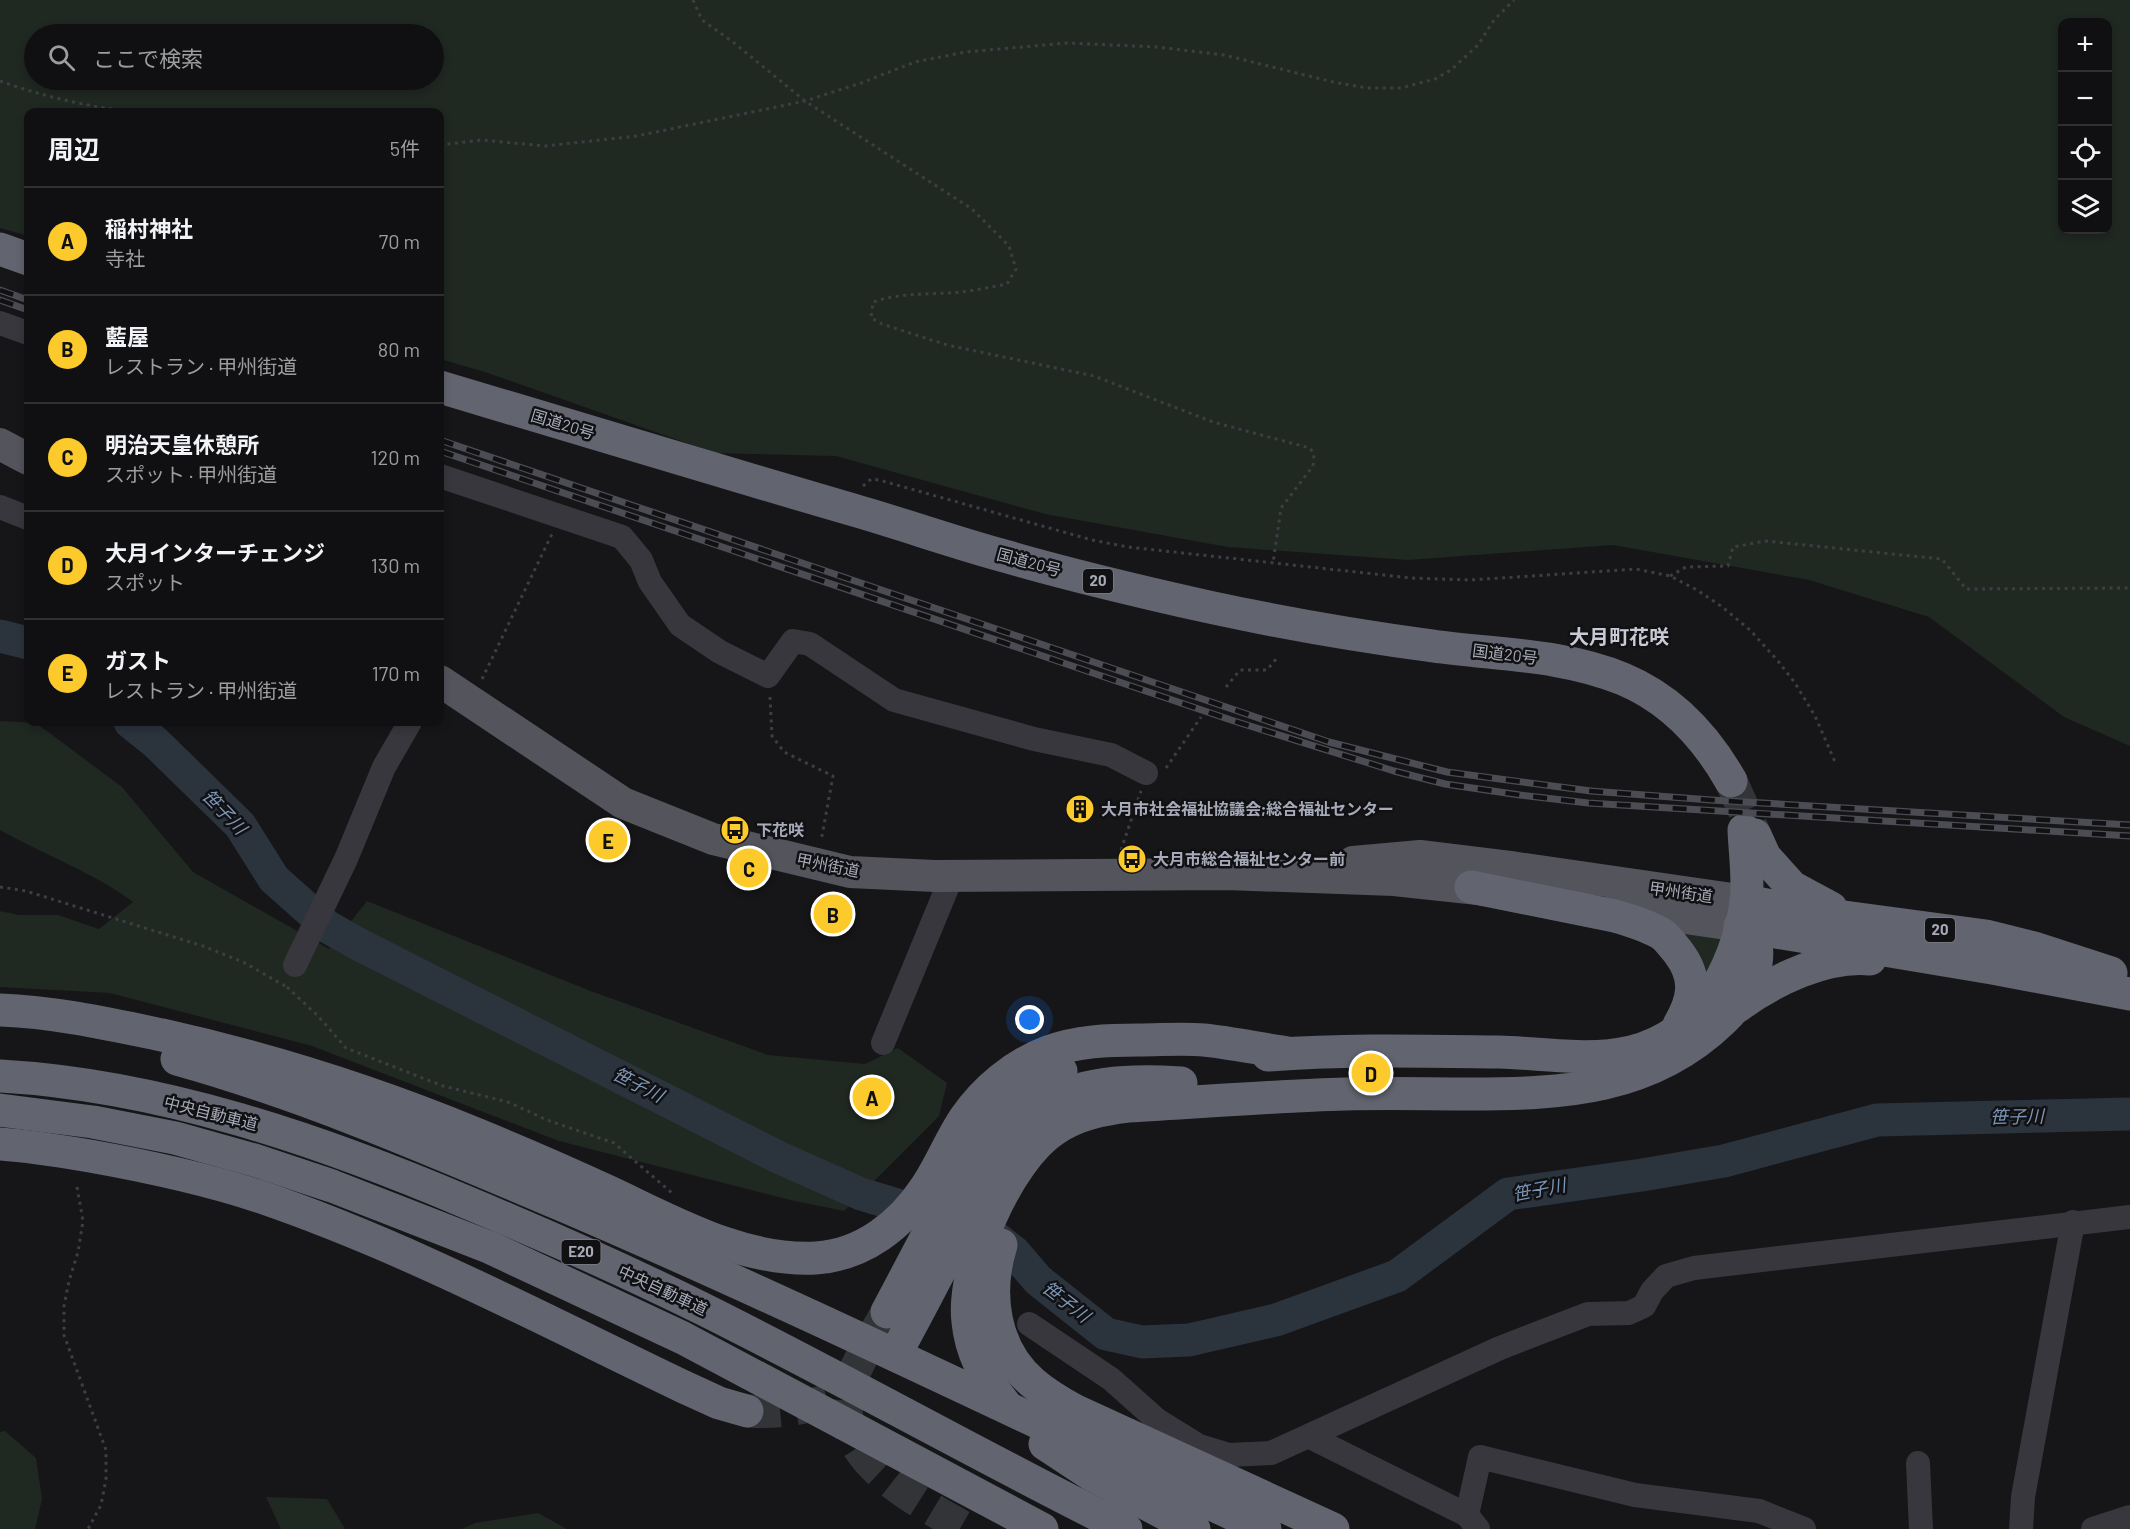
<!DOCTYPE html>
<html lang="ja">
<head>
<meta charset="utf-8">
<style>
	body { margin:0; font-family:Barlow,"Noto Sans JP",sans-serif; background:#1e1e20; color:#f1f3f6 }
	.controls { position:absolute; right:18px; top:18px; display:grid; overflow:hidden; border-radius:12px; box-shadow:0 3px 9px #0003 }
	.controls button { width:54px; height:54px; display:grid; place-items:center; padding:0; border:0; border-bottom:2px solid #303032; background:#101012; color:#f1f3f6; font:30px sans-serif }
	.you { position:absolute; left:1030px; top:1020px; width:21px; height:21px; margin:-15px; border:4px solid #fff; border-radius:50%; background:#1a73e8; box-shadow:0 0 0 9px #1a73e833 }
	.badge { display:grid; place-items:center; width:39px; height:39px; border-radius:50%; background:#fcca2a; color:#111; font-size:20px; font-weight:700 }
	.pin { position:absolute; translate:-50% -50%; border:3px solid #fff; box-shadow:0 2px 6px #0006 }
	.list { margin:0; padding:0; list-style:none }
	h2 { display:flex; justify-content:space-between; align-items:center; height:78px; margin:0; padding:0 24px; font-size:26px }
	h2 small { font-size:20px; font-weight:400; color:#9c9d9f }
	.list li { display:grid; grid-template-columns:39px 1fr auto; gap:18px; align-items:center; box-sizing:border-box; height:108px; padding:0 24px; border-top:2px solid #303032 }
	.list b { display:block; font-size:22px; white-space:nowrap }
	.list p { margin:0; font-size:20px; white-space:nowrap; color:#9c9d9f }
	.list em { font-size:20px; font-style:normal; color:#9c9d9f }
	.icon { flex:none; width:33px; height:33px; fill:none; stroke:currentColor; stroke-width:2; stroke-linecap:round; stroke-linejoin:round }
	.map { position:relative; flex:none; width:2130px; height:1529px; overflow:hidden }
	.search { position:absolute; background:#101012; box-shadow:0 3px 9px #0003; left:24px; top:24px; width:420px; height:66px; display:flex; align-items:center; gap:15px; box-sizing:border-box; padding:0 21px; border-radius:33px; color:#9c9d9f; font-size:22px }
	.panel { position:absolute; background:#101012; box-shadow:0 3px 9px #0003; left:24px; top:108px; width:420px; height:618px; border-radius:12px }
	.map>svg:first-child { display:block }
	.green { fill:#202822; fill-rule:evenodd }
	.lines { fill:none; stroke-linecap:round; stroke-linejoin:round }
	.river { stroke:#2b333d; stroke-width:33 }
	.highway-tunnel { stroke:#333438; stroke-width:33; stroke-dasharray:33 16; stroke-linecap:butt }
	.path { stroke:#3d3e44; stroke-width:3; stroke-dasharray:3 4.5; stroke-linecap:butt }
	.minor { stroke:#37373d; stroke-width:24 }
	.major { stroke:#53545c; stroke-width:32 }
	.highway { stroke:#62646f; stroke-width:33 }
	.rail-casing { stroke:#4c4d54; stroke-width:7 }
	.rail { stroke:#111113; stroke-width:4.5; stroke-dasharray:14; stroke-linecap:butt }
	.labels { text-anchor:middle; stroke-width:5; stroke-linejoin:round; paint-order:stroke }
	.shield { fill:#111113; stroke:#7a7d87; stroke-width:1.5 }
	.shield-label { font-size:15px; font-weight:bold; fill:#a7abb9 }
	.street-label { font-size:16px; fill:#a7abb9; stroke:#111113 }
	.poi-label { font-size:16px; font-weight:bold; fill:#a7abb9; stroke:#111113; text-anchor:start }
	.water-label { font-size:18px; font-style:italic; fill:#7c95b6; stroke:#111113 }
	.quarter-label { font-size:20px; font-weight:bold; fill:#c8cad5; stroke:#111113 }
</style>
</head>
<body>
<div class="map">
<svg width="2130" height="1529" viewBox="0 0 2130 1529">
	<rect width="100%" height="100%" fill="#161618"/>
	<g class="green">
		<path d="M0 0H2130V746L2064 717 1929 617 1809 580 1613 545 1408 560 1228 547 1045 514 836 456 715 453 485 372 440 359V112H28V236L0 228ZM2062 22H2108V230H2062ZM34 34H434V80H34Z"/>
		<path d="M0 721 36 723 122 787 193 872 329 949 367 901 588 990 768 1055 865 1064 898 1048 947 1083 939 1116 844 1211 790 1200 559 1141 312 1046 110 993 0 987V911L19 915H58L99 929 133 902C93 872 44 855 0 830Z"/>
		<polygon points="1677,932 1729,940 1704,995"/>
		<polygon points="5,1431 36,1458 42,1499 35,1529 0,1529 0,1432"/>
		<polygon points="266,1497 327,1499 345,1529 281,1529"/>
		<polygon points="538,1513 567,1529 462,1529 475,1523"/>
	</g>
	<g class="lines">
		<g class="river">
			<polyline points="0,636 28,643"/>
			<polyline points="130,722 155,742 240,825 274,879 328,927 360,945 778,1157 861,1194 934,1216"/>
			<polyline points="980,1231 996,1238 1014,1252 1038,1280 1106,1334 1142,1342 1189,1340 1276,1320 1397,1276 1508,1194 1642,1175 1724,1161 1877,1120 2130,1114"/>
		</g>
		<g class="highway-tunnel">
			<polyline points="1731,781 1755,835"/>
			<path d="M887 1312C874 1337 855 1363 848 1391 832 1459 918 1501 966 1529"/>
			<path d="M747 1411C779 1413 798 1410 828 1400"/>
		</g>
		<g class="path">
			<path d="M693 0 702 20 733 42 805 101 972 209 1009 246 1016 269 1007 284C992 287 976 290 961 292 931 295 903 292 873 302L871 318 882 324 947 345 1094 376 1213 422 1310 448 1314 455 1313 466 1281 508 1273 563"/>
			<path d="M0 81C45 97 92 108 139 112"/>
			<polyline points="440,145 482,140 545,146 637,136 805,101 861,83 915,62 966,52 1067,43 1157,47 1224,55 1333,82 1367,88 1401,88 1435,79 1451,70 1478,45 1494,20 1514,0"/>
			<polyline points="863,486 871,479 879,480 1092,540 1128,547 1411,578 1470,580 1636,569 1670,576 1697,590 1721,606 1750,630 1778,661 1795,683 1815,716 1836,764"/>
			<polyline points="1670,576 1686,567 1728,566 1733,547 1765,541 1942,559 1966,589 2130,588"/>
			<polyline points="482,679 552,534"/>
			<polyline points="1226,687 1240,670 1267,670 1277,658"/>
			<polyline points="770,697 772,736 784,752 833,776 821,841"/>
			<polyline points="1166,768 1201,717"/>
			<polyline points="1121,850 1141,791"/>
			<polyline points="0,887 26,891 203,946 243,962 287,987"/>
			<polyline points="287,987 318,1016 346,1048 443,1086 508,1102 547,1120 614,1143 672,1193"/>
			<polyline points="77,1187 83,1221 78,1252 69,1281 64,1306 64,1335 106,1450 106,1479 101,1505 88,1529"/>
		</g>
		<g class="minor">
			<polyline points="0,323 28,333"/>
			<polyline points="440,476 622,537 641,560 650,582 680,625 720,652 768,676 793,641 810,644 894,700 1034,739 1111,755 1146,773"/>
			<polyline points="0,507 28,518"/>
			<polyline points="295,965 346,859 384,767 410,722"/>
			<polyline points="883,1043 947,888 948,876"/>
			<polyline points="1029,1324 1111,1379 1157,1420 1199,1446 1229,1455 1271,1453 1500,1348 1588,1314 1629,1313 1644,1306 1652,1291 1666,1276 1694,1268 2130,1217"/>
			<polyline points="1310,1437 1467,1515"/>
			<polyline points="1918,1463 1921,1529"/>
			<polyline points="1478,1529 1467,1515 1480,1457 1635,1495 1759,1511 1804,1529"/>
			<polyline points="2021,1529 2023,1497 2073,1222"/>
			<polyline points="2093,1529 2130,1517"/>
		</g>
		<g class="major">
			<polyline points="0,444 28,459"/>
			<polyline points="440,681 623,803 713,839 850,872 935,876 1226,874 1394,880 1497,891"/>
			<polyline points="1353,862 1420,856 1510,867 1746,901"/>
			<polyline points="1617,908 1740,926"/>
		</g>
		<g class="highway">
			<polyline points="0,249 28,259"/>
			<path d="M440 387C576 428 713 469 850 509 903 524 955 543 1008 557 1074 576 1142 592 1209 607 1283 623 1358 636 1433 646 1497 655 1562 654 1623 679 1671 699 1706 737 1731 781"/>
			<polyline points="1755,835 1765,857 1792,887 1831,908"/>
			<path d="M1471 887 1615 916C1631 921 1649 926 1663 935 1668 939 1674 947 1678 952 1698 978 1694 999 1679 1025"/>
			<polyline points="1746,901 1792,910 1986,936 2034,948 2111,973"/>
			<polyline points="1740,926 1992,968 2130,994"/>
			<path d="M1738 1006C1774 980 1825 955 1870 959"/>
			<path d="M0 1010C55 1012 109 1024 162 1035 270 1059 374 1092 476 1134 520 1152 564 1171 607 1191 672 1221 742 1262 816 1258 863 1255 901 1225 926 1187 941 1165 950 1140 965 1118 985 1089 1014 1065 1048 1052 1077 1041 1109 1040 1139 1040 1160 1040 1183 1038 1204 1040 1232 1043 1260 1049 1288 1053"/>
			<path d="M1268 1055C1344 1049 1423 1051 1499 1052 1542 1053 1589 1062 1631 1052 1701 1035 1735 970 1746 903 1749 880 1745 854 1744 830"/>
			<path d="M177 1059C310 1096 439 1153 567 1207 802 1308 1032 1421 1265 1529"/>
			<path d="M0 1076C160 1085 320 1140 466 1202 545 1235 624 1270 701 1308 844 1379 983 1458 1126 1529"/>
			<polyline points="0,1110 93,1122 175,1138 254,1160 332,1186 491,1248 683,1338 1042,1529"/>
			<path d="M0 1144C30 1146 60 1151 90 1156 146 1166 203 1178 258 1196 405 1246 544 1320 684 1387L719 1403 747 1411"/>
			<path d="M1001 1245C986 1293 993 1349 1033 1383 1046 1394 1061 1403 1076 1411L1333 1529"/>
			<path d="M887 1312 974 1147C995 1115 1023 1083 1061 1071"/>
			<path d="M903 1340C927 1296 950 1251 973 1206 990 1174 1006 1133 1035 1111 1075 1080 1133 1080 1181 1083"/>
			<path d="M1008 1408C988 1384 971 1354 968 1322 961 1267 1008 1159 1055 1129 1077 1114 1103 1109 1128 1106 1201 1102 1274 1096 1346 1094 1387 1093 1428 1094 1469 1094 1563 1094 1651 1090 1723 1020 1762 982 1764 950 1746 901"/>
			<polyline points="1045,1444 1092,1475 1194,1529"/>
		</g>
		<g class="rail-casing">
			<g id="rail">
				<polyline points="0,290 28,300"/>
				<polyline points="0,300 28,310"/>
				<polyline points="440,440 1329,742 1447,772 1591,791 1711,800 2130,825"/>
				<polyline points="440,451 1234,721 1394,771 1445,784 1520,795 1588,803 2130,836"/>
			</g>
		</g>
		<use href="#rail" class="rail"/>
	</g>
	<defs>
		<g id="building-disc" transform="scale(1.5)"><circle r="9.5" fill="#fcca2a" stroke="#111113"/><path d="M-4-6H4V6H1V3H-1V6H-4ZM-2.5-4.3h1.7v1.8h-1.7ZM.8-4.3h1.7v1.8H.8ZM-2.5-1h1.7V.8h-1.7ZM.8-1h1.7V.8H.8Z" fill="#111"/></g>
		<g id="bus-disc" transform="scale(1.5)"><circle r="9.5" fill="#fcca2a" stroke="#111113"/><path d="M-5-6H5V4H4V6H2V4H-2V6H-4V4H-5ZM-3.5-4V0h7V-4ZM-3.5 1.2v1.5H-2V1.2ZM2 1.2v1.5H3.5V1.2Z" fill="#111"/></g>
	</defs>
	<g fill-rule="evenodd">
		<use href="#building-disc" x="1080" y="809"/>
		<use href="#bus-disc" x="735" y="830"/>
		<use href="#bus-disc" x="1132" y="859"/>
	</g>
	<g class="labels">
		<g class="shield">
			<rect x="1083" y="569" width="30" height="24" rx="4.5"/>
			<rect x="1925" y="918" width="30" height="24" rx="4.5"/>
			<rect x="561.5" y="1240" width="39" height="24" rx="4.5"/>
		</g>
		<g class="shield-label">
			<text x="1098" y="586">20</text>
			<text x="1940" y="935">20</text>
			<text x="581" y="1257">E20</text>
		</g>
		<g class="street-label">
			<text transform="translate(563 424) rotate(17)" y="6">国道20号</text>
			<text transform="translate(1029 562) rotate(15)" y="6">国道20号</text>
			<text transform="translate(1505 654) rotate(7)" y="6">国道20号</text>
			<text transform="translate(828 865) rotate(11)" y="6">甲州街道</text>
			<text transform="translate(1681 892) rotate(8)" y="6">甲州街道</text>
			<text transform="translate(211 1113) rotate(14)" y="6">中央自動車道</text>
			<text transform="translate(663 1290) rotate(25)" y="6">中央自動車道</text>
		</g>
		<g class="poi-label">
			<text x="1101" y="815">大月市社会福祉協議会;総合福祉センター</text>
			<text x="756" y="836">下花咲</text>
			<text x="1153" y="865">大月市総合福祉センター前</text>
		</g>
		<g class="water-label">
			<text transform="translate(224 812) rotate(46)" y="6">笹子川</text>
			<text transform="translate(638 1085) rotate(27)" y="6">笹子川</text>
			<text transform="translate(2017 1117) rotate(-1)" y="6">笹子川</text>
			<text transform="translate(1539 1190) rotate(-11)" y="6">笹子川</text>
			<text transform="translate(1066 1302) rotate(38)" y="6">笹子川</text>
		</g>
		<g class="quarter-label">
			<text x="1619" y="644">大月町花咲</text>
		</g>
	</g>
</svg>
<div class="controls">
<button>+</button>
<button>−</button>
<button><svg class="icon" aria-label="locate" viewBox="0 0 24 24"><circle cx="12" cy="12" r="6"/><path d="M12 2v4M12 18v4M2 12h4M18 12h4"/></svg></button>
<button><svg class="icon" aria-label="layers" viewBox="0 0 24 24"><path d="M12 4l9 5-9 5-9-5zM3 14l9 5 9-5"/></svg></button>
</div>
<div class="you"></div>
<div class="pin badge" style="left:872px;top:1097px">A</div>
<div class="pin badge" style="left:833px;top:914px">B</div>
<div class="pin badge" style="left:749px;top:868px">C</div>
<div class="pin badge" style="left:1371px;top:1073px">D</div>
<div class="pin badge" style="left:608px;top:840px">E</div>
<div class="search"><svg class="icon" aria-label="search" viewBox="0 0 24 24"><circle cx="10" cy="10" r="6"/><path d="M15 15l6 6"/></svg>ここで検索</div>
<section class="panel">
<h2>周辺<small>5件</small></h2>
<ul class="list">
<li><span class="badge">A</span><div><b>稲村神社</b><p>寺社</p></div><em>70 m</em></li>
<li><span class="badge">B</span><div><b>藍屋</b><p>レストラン · 甲州街道</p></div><em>80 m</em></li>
<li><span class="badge">C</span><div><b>明治天皇休憩所</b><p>スポット · 甲州街道</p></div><em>120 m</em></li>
<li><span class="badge">D</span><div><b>大月インターチェンジ</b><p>スポット</p></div><em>130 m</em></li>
<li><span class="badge">E</span><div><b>ガスト</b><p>レストラン · 甲州街道</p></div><em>170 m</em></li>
</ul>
</section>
</div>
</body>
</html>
